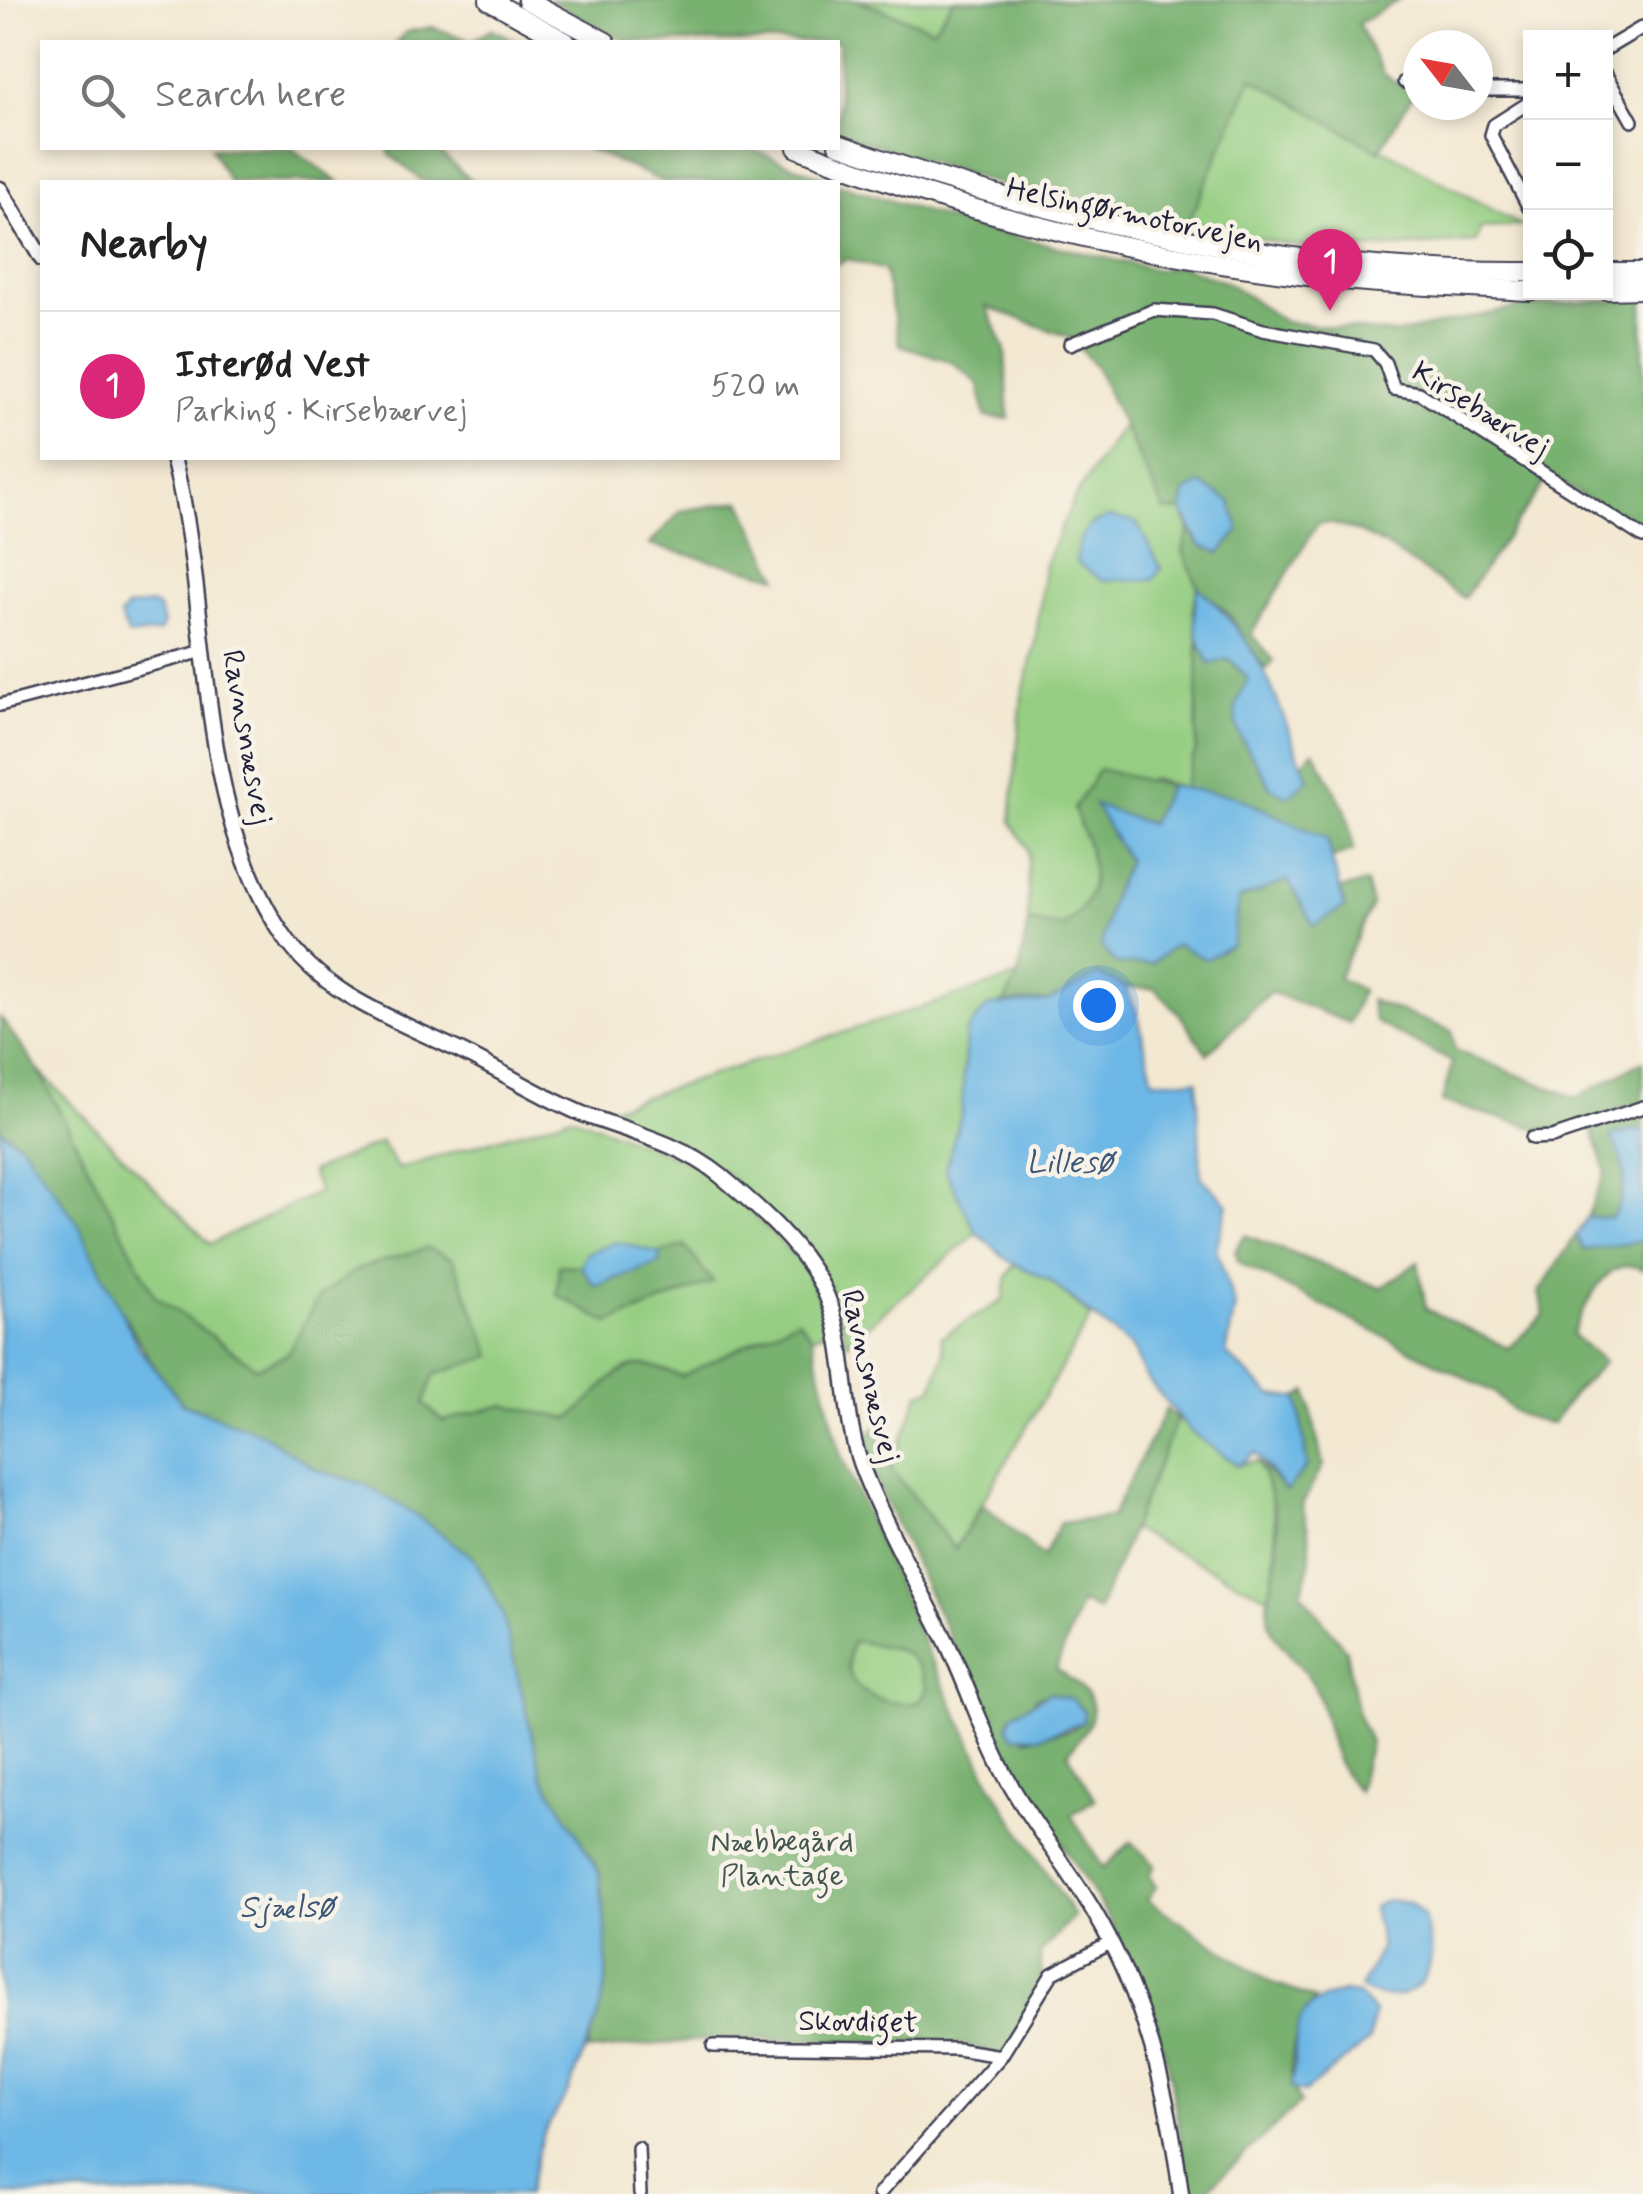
<!DOCTYPE html>
<html lang="en">
<head>
<meta charset="utf-8">
<style>
	body { margin:0; font-family:Mynerve,sans-serif; background:#f2f2f2; color:#222 }
	.controls { position:absolute; right:30px; top:30px; display:grid; overflow:hidden; border-radius:0px; box-shadow:0 5px 15px #0003 }
	.controls button { width:90px; height:90px; display:grid; place-items:center; padding:0; border:0; border-bottom:2px solid #e0e0e0; background:#fff; color:#222; font:50px sans-serif }
	.compass { position:absolute; left:1403px; top:30px; width:90px; height:90px; border-radius:50%; background:#fff; box-shadow:0 5px 15px #0003; rotate:301deg }
	.you { position:absolute; left:1098px; top:1005px; width:35px; height:35px; margin:-25px; border:8px solid #fff; border-radius:50%; background:#1a73e8; box-shadow:0 0 0 15px #1a73e833 }
	.badge { display:grid; place-items:center; width:65px; height:65px; border-radius:50%; background:#db2777; color:#fff; font-size:32px; font-weight:700 }
	.pin { position:absolute; translate:-50% -82px; filter:drop-shadow(0 2px 5px #0008) }
	.pin::after { content:''; position:absolute; top:52px; width:35px; height:30px; background:inherit; clip-path:polygon(0 0,100% 0,50% 100%) }
	.list { margin:0; padding:0; list-style:none }
	h2 { display:flex; justify-content:space-between; align-items:center; height:130px; margin:0; padding:0 40px; font-size:42px }
	h2 small { font-size:32px; font-weight:400; color:#767676 }
	.list li { display:grid; grid-template-columns:65px 1fr auto; gap:30px; align-items:center; box-sizing:border-box; height:150px; padding:0 40px; border-top:2px solid #e0e0e0 }
	.list b { display:block; font-size:38px; white-space:nowrap }
	.list p { margin:0; font-size:32px; white-space:nowrap; color:#767676 }
	.list em { font-size:32px; font-style:normal; color:#767676 }
	.icon { flex:none; width:55px; height:55px; fill:none; stroke:currentColor; stroke-width:2; stroke-linecap:round; stroke-linejoin:round }
	.map { position:relative; flex:none; width:1643px; height:2194px; overflow:hidden }
	.search { position:absolute; background:#fff; box-shadow:0 5px 15px #0003; left:40px; top:40px; width:800px; height:110px; display:flex; align-items:center; gap:25px; box-sizing:border-box; padding:0 35px; border-radius:0px; color:#767676; font-size:38px }
	.panel { position:absolute; background:#fff; box-shadow:0 5px 15px #0003; left:40px; top:180px; width:800px; height:280px; border-radius:0px }
	.map>svg:first-child { display:block }
	.green { fill:#95ce82; stroke:#5c785e; stroke-width:2.5 }
	.forest { fill:#78b170; stroke:#4d6a56; stroke-width:2.5; fill-rule:evenodd }
	.water { fill:#6db8e6; stroke:#486d90; stroke-width:2.5 }
	.lines { fill:none; stroke-linecap:round; stroke-linejoin:round }
	.minor-casing { stroke:#414052; stroke-width:16 }
	.major-casing { stroke:#414052; stroke-width:19 }
	.highway-casing { stroke:#414052; stroke-width:22 }
	.minor { stroke:#fff; stroke-width:11 }
	.major { stroke:#fff; stroke-width:14 }
	.highway { stroke:#fff; stroke-width:18 }
	.labels { text-anchor:middle; stroke-width:9; stroke-linejoin:round; paint-order:stroke }
	.street-label { font-size:30px; fill:#22223b; stroke:#f7f3e8 }
	.park-label { font-size:30px; fill:#445650; stroke:#f7f3e8 }
	.water-label { font-size:32px; font-style:italic; fill:#3c5677; stroke:#f7f3e8 }
</style>
</head>
<body>
<div class="map">
<svg width="1643" height="2194" viewBox="0 0 1643 2194">
	<rect width="100%" height="100%" fill="#f7f3e8"/>
	<filter id="ink" filterUnits="userSpaceOnUse"><feTurbulence type="fractalNoise" baseFrequency=".01" numOctaves="2"/><feDisplacementMap in="SourceGraphic" scale="20" xChannelSelector="R" yChannelSelector="G"/><feConvolveMatrix kernelMatrix="1 2 1 2 8 2 1 2 1" color-interpolation-filters="sRGB"/></filter>
	<filter id="wash" filterUnits="userSpaceOnUse"><feTurbulence type="fractalNoise" baseFrequency=".0048" numOctaves="4" result="noise"/><feDisplacementMap in="SourceGraphic" scale="40" xChannelSelector="R" yChannelSelector="G"/><feGaussianBlur stdDeviation="2.25" result="paint"/><feColorMatrix in="noise" values="0 0 0 0 0 0 0 0 0 0 0 0 0 0 0 0 0 1.4 0 .05"/><feComposite in="paint" operator="in"/></filter>
	<g filter="url(#wash)">
		<rect width="100%" height="100%" fill="#f3e8d2"/>
		<g class="green">
			<polygon points="858,0 954,0 934,29"/>
			<polygon points="1252,77 1522,226 1481,228 1476,242 1364,249 1297,246 1187,225"/>
			<path d="M1123 425 1165 510H1182L1189 529 1183 551 1198 587 1193 608 1198 643 1196 750 1183 788 1152 779 1074 809C1092 854 1110 894 1062 927L1028 921V849L1011 821 1022 695 1035 645 1045 564 1076 495Z"/>
			<path d="M1018 976 1004 1003C953 1014 968 1068 962 1109 960 1129 951 1150 945 1170L977 1233 847 1343 834 1295 815 1262 723 1171 594 1113Z"/>
			<path d="M39 1071 210 1244 319 1192 311 1172 381 1142 398 1169 572 1116 691 1162 716 1178 804 1265 832 1329 812 1337 797 1319 682 1376C670 1373 653 1364 641 1365 610 1367 593 1405 568 1419L504 1405 443 1422 423 1404 434 1375 491 1355 360 1268 319 1296 287 1355 257 1368 155 1296Z"/>
			<polygon points="1015,1264 1049,1280 1091,1317 955,1549 891,1469 919,1394 933,1388 944,1354 941,1337 1003,1300 1007,1276"/>
			<path d="M1177 1419 1237 1465 1257 1461C1280 1506 1278 1550 1269 1598L1131 1529Z"/>
			<path d="M853 1641C891 1648 916 1645 927 1689L920 1702C877 1709 834 1690 853 1641Z"/>
		</g>
		<g class="forest">
			<polygon points="548,0 857,0 933,29 954,0 1399,0 1358,24 1383,74 1414,93 1379,151 1252,78 1187,225 1011,188 838,133 838,42 628,42"/>
			<polygon points="432,27 472,41 492,29 519,42 396,42 406,32"/>
			<polygon points="211,148 291,148 338,182 229,182"/>
			<polygon points="388,148 435,148 473,182 424,182 390,155"/>
			<polygon points="586,148 749,148 834,182 664,182"/>
			<path d="M838 184 973 227 1158 270 1179 265 1230 284 1285 322 1396 334 1525 306 1643 298V532L1549 476 1464 598C1427 575 1361 520 1318 523L1251 634 1274 661 1266 670 1228 613 1198 587 1183 551 1189 529 1200 545 1220 553 1239 531 1185 492 1182 510 1165 511 1094 364 1069 337 987 307 1005 350 1009 419 985 417 979 385 953 362 900 345 884 270 848 259 838 264Z"/>
			<polygon points="741,501 778,577 649,545 681,511"/>
			<path d="M1198 643 1210 663 1228 659 1248 678C1245 688 1238 698 1236 708 1231 737 1261 762 1270 787L1308 779 1302 764 1314 751 1346 811 1354 850 1332 858 1327 839 1183 788 1196 750Z"/>
			<path d="M1099 769 1169 786 1150 824 1096 806 1128 861 1112 897 1151 964 1176 944 1232 945 1238 900 1288 880 1344 907 1340 889 1366 883 1372 905 1338 978 1362 990 1349 1023 1270 992 1207 1054 1178 1012 1155 989 1125 987 1098 975 1049 1001 1004 1003 1018 976 1028 921 1062 927C1110 894 1092 854 1074 809Z"/>
			<polygon points="1370,1000 1452,1031 1455,1050 1576,1098 1643,1061 1643,1102 1552,1133 1442,1102 1452,1062 1375,1022"/>
			<path d="M0 1017 39 1071 155 1296 257 1368 287 1354 319 1296 360 1268 427 1248 453 1259 492 1356 434 1375 424 1404 443 1421 504 1405 568 1419C593 1405 610 1367 641 1365 653 1364 670 1373 682 1376L798 1319 812 1337 840 1453 915 1625 992 1786 1074 1916 1040 1954 1044 1997 1005 2057 962 2044 712 2039 587 2051 606 1983V1929L599 1872 542 1775 502 1612 474 1558 364 1484 317 1471 261 1433 184 1404 165 1385 23 1146 0 1129ZM853 1641C892 1648 916 1645 927 1689L920 1702C880 1709 832 1687 853 1641Z"/>
			<path d="M1643 1111V1131L1632 1130C1619 1166 1631 1185 1612 1218L1587 1217 1606 1171 1591 1128Z"/>
			<path d="M1245 1235 1381 1288 1418 1262 1426 1309 1508 1348 1544 1315 1539 1292 1576 1235 1584 1250 1642 1240 1643 1270C1606 1250 1585 1308 1572 1334L1604 1362 1572 1395 1553 1423C1528 1422 1510 1412 1495 1393L1249 1268 1238 1261 1235 1251Z"/>
			<polygon points="684,1245 713,1282 609,1323 557,1295 559,1265 581,1266 596,1286 658,1263 660,1253"/>
			<path d="M1307 1391 1323 1465 1302 1505C1311 1536 1315 1562 1301 1592L1346 1650 1358 1716 1370 1742 1358 1791C1327 1760 1331 1726 1315 1688 1305 1665 1278 1648 1270 1626 1263 1606 1274 1577 1277 1557 1281 1526 1271 1489 1257 1461L1286 1491 1307 1466 1298 1398Z"/>
			<path d="M1166 1409 1177 1419 1098 1611 1081 1603 1056 1669C1103 1699 1102 1712 1068 1753L1095 1799 1071 1815 1103 1868 1131 1842 1155 1865 1149 1875 1156 1887 1147 1900 1272 1983 1315 1999C1294 2026 1282 2073 1300 2103L1202 2194H1189L1169 2067 1149 2004 1111 1922 1004 1751 874 1478 861 1440 876 1428 891 1469 955 1549 983 1504 1043 1557 1060 1523 1111 1517ZM1050 1693 1071 1699 1084 1711 1083 1722 1070 1730 1026 1739 1035 1698Z"/>
		</g>
		<g class="water">
			<polygon points="1201,484 1231,502 1239,531 1220,553 1200,545 1182,510 1185,492"/>
			<path d="M1109 517 1136 522 1161 568 1153 580H1102L1076 562C1079 535 1083 525 1109 517Z"/>
			<path d="M1198 587C1266 647 1275 700 1308 779L1288 797 1270 787C1261 762 1231 737 1236 708 1238 698 1245 688 1248 678L1229 659 1210 664C1195 638 1191 615 1198 587Z"/>
			<polygon points="151,604 159,608 163,625 159,632 129,636 120,616 128,607"/>
			<polygon points="1169,786 1235,796 1327,839 1344,907 1314,926 1288,880 1238,900 1232,945 1206,959 1176,944 1151,964 1116,964 1101,946 1112,897 1128,861 1095,805 1150,824"/>
			<polygon points="1098,975 1125,987 1137,1013 1153,1080 1197,1080 1201,1177 1228,1204 1216,1249 1235,1306 1226,1354 1271,1395 1298,1398 1307,1466 1286,1491 1255,1453 1238,1465 1191,1432 1145,1376 1133,1349 1049,1280 1009,1261 977,1233 945,1170 962,1111 966,1032 988,1006 1049,1001"/>
			<polygon points="0,1129 23,1146 78,1224 139,1348 183,1404 261,1433 317,1470 364,1484 411,1512 474,1558 502,1612 542,1775 599,1872 606,1929 606,1983 597,2020 568,2092 542,2136 527,2194 0,2194"/>
			<path d="M1633 1130 1643 1131V1241L1584 1250 1576 1235 1587 1217 1612 1218C1629 1189 1627 1167 1611 1137Z"/>
			<polygon points="616,1242 660,1253 659,1263 595,1286 581,1266 587,1253"/>
			<polygon points="1049,1693 1071,1699 1084,1711 1083,1722 1039,1737 1013,1736 1008,1727 1012,1715"/>
			<path d="M1387 1900 1410 1903 1424 1916C1427 1929 1432 1943 1431 1956 1428 1995 1389 2007 1360 1988L1381 1948 1373 1907Z"/>
			<path d="M1343 1992 1357 1994 1374 2012 1369 2041 1304 2092 1291 2088C1301 2038 1282 2008 1343 1992Z"/>
		</g>
	</g>
	<g filter="url(#ink)">
		<g class="lines">
			<g class="minor-casing">
				<g id="minor">
					<polyline points="1606,49 1643,27"/>
					<polyline points="1606,75 1632,121"/>
					<polyline points="1404,82 1418,83"/>
					<polyline points="1478,90 1530,90"/>
					<polyline points="1529,208 1491,135 1494,125 1530,102"/>
					<polyline points="1070,344 1154,310 1213,314 1263,330 1374,350 1385,363 1394,389 1419,393 1643,537"/>
					<polyline points="0,705 204,651"/>
					<polyline points="1532,1138 1552,1137 1643,1107"/>
					<polyline points="713,2046 957,2049 1001,2056"/>
					<polyline points="638,2148 640,2194"/>
					<polyline points="879,2194 1001,2056 1052,1974 1110,1943"/>
				</g>
			</g>
			<g class="major-casing">
				<g id="major">
					<polyline points="0,189 42,259"/>
					<path d="M173 458C214 610 192 800 283 935 325 998 405 1023 470 1056 508 1075 545 1099 585 1115 631 1132 682 1144 721 1176 758 1207 799 1242 822 1286 851 1342 839 1413 864 1473 888 1533 921 1589 949 1647 967 1686 981 1727 1000 1765 1025 1816 1064 1861 1093 1910 1146 1999 1168 2092 1181 2194"/>
				</g>
			</g>
			<g class="highway-casing">
				<g id="highway">
					<polyline points="489,0 566,42"/>
					<polyline points="527,0 606,42"/>
					<path d="M838 144C1058 222 1295 274 1530 272"/>
					<path d="M797 148C966 215 1152 260 1334 279 1399 286 1465 287 1530 291"/>
					<polyline points="1606,272 1643,272"/>
					<polyline points="1606,290 1643,289"/>
				</g>
			</g>
			<use href="#minor" class="minor"/>
			<use href="#major" class="major"/>
			<use href="#highway" class="highway"/>
		</g>
	</g>
	<g class="labels">
		<g class="street-label">
			<text transform="translate(1135 214) rotate(12)" y="10">Helsingørmotorvejen</text>
			<text transform="translate(1481 409) rotate(32)" y="10">Kirsebærvej</text>
			<text transform="translate(248 737) rotate(80)" y="10">Ravnsnæsvej</text>
			<text transform="translate(871 1376) rotate(77)" y="10">Ravnsnæsvej</text>
			<text transform="translate(858 2021) rotate(1)" y="10">Skovdiget</text>
		</g>
		<g class="park-label">
			<text x="782" y="1851">Næbbegård<tspan x="782" dy="34">Plantage</tspan></text>
		</g>
		<g class="water-label">
			<text x="1070" y="1172">Lillesø</text>
			<text x="287" y="1917">Sjælsø</text>
		</g>
	</g>
</svg>
<div class="controls">
<button>+</button>
<button>−</button>
<button><svg class="icon" aria-label="locate" viewBox="0 0 24 24"><circle cx="12" cy="12" r="6"/><path d="M12 2v4M12 18v4M2 12h4M18 12h4"/></svg></button>
</div>
<svg class="compass" viewBox="-18 -18 36 36"><path d="M0-13l5 13h-10z" fill="#e53935"/><path d="M0 13l5-13h-10z" fill="#767676"/></svg>
<div class="you"></div>
<div class="pin badge" style="left:1330px;top:311px">1</div>
<div class="search"><svg class="icon" aria-label="search" viewBox="0 0 24 24"><circle cx="10" cy="10" r="6"/><path d="M15 15l6 6"/></svg>Search here</div>
<section class="panel">
<h2>Nearby<small></small></h2>
<ul class="list">
<li><span class="badge">1</span><div><b>Isterød Vest</b><p>Parking · Kirsebærvej</p></div><em>520 m</em></li>
</ul>
</section>
</div>
</body>
</html>
